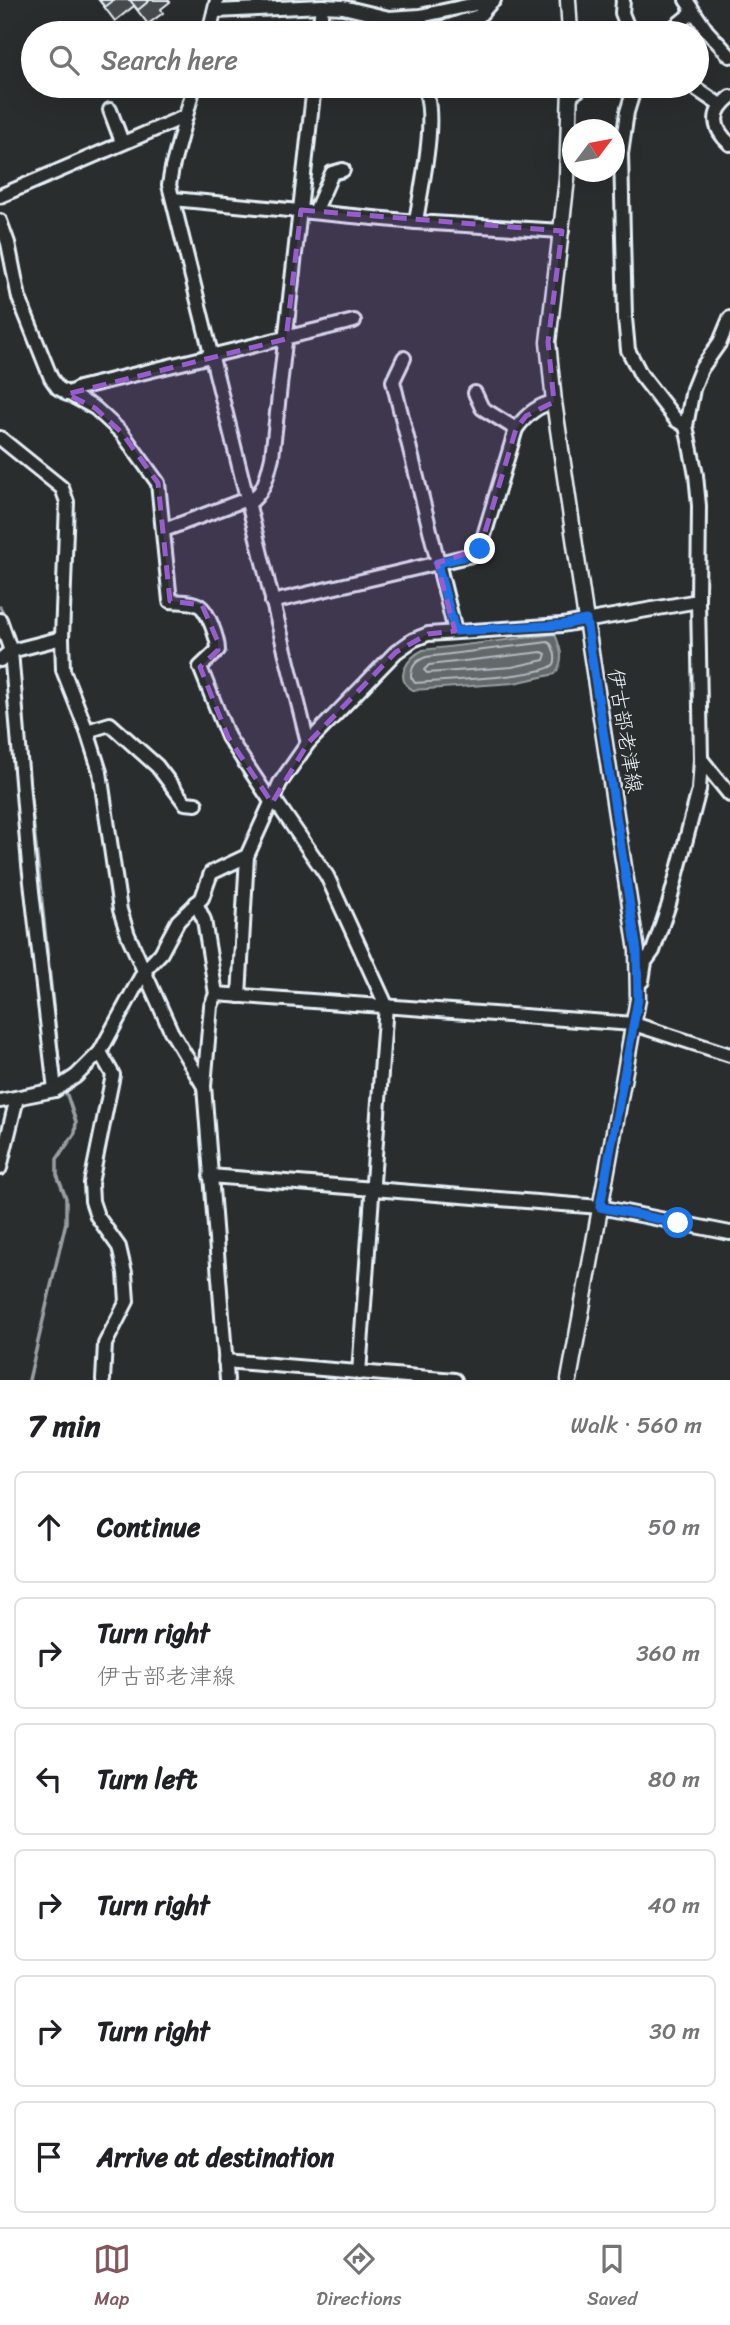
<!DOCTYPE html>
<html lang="en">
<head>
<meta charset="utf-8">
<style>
	body { margin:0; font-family:Sriracha,"Klee One",sans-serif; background:#f2f2f2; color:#202124 }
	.compass { position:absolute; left:562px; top:119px; width:63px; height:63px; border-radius:50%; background:#fff; box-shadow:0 7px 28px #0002; rotate:58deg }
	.stop { position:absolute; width:21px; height:21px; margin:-16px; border:5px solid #1a73e8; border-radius:50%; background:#fff }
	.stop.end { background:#1a73e8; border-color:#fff; box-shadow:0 2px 7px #0008 }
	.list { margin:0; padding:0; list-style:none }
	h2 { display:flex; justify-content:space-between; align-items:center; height:91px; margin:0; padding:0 28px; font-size:30px }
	h2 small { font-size:23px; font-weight:400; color:#757577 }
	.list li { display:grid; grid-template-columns:46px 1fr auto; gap:21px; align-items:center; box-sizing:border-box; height:112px; margin:0 14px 14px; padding:0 14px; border:2px solid #e0e0e0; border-radius:10px }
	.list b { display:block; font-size:26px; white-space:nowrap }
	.list p { margin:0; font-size:23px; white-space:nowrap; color:#757577 }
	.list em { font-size:23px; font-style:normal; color:#757577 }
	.icon { flex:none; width:38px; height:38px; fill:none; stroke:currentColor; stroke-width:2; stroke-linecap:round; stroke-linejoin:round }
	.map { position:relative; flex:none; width:730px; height:1380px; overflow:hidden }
	.search { position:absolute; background:#fff; box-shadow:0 7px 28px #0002; left:21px; right:21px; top:21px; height:77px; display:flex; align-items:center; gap:18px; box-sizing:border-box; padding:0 24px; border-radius:38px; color:#757577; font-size:26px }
	.sheet { height:847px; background:#fff }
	nav { display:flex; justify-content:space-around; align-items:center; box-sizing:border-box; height:98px; border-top:2px solid #e0e0e0; background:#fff; font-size:19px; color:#757577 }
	nav a { display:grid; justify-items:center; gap:4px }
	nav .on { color:#84575d }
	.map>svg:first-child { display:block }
	.water { fill:#63686b; stroke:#989fa3; stroke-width:2 }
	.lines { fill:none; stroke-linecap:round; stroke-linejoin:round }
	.shore { stroke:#b3bac0; stroke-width:2 }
	.stream { stroke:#989fa3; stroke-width:3.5 }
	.minor-casing { stroke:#e8f1f8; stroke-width:18 }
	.major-casing { stroke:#e8f1f8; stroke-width:19 }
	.minor { stroke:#2a2d2e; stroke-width:12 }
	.major { stroke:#2a2d2e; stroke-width:14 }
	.wall { fill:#474b4d; stroke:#e8f1f8; stroke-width:2 }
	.building { fill:#535759; stroke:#e8f1f8; stroke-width:2 }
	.route { stroke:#1a73e8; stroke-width:9 }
	.marked { fill:#965dcd; fill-opacity:0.2; stroke:#965dcd; stroke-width:5; stroke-dasharray:14 9; stroke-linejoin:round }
	.labels { text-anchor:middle; stroke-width:5; stroke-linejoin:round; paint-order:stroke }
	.street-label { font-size:21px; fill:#e8f1f8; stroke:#2a2d2e }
</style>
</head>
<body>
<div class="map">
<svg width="730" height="1380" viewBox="0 0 730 1380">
	<rect width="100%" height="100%" fill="#2a2d2e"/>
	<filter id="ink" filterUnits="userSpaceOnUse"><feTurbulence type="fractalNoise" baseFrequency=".0143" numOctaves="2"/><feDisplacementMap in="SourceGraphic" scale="14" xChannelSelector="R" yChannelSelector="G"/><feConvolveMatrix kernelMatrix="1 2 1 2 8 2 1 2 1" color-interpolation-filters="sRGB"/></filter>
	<g filter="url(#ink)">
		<path class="water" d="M555 634C561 649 565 660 555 674L514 683 413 690C392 678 409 657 423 650Z"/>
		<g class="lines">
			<g class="shore">
				<path d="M548 642 551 644C554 650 557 658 554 664 547 677 434 681 415 683L411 677C411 666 416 661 426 657Z"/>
				<polygon points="542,652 546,654 544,660 512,667 427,673 424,670 429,665"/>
			</g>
			<g class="stream">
				<polyline points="0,607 8,621 14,641"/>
				<polyline points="18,656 26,754 61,1079"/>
				<polyline points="29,1380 66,1222 66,1198 57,1175 57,1159 75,1133 76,1122 66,1092"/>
			</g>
			<g class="minor-casing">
				<g id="minor">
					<polyline points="623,0 622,13 630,33"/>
					<polyline points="686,0 707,31 730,56"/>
					<polyline points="216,11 322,6 343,7 389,18 420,16 494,0"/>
					<polyline points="209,33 217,0"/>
					<polyline points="319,33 322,6"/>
					<polyline points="428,33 479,16 493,0"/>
					<polyline points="667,33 693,12"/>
					<polyline points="194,86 172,168 169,185 308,743"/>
					<polyline points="635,86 627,112 621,154 625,318 628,350 641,375 676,420 686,426"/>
					<polyline points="692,86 720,105"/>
					<polyline points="570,96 584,86"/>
					<path d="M730 97C711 112 712 128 730 144"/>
					<polyline points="110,110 122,142"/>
					<polyline points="0,196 186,116"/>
					<polyline points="173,199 416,222 562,231"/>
					<polyline points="315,212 332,173 343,170"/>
					<path d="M0 221 8 243 19 298 51 378 58 388 95 408 122 433 158 483 170 601C179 602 191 601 198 605 208 609 218 640 218 650L200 667 228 737 272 803"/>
					<path d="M416 222C421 186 438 119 424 86"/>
					<polyline points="404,358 393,381 455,631"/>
					<polyline points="475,393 482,408 516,429"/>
					<polyline points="67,394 79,388 354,321"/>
					<polyline points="0,438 62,488 67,502 62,638 63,670 87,731 100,772 120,910 128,935 171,1031 203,1085"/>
					<path d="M248 504C265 492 267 476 272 457L314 86"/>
					<polyline points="164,530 247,499"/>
					<path d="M272 602 472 555 480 549 516 429C526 415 538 405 554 402"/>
					<polyline points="0,620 11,651 29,865 55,1090"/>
					<polyline points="0,660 11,651 62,638"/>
					<polyline points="87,731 110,724 157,766 185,803 196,804"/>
					<polyline points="701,759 730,795"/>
					<polyline points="274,799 327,876 386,1005 359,1373"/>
					<polyline points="196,903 204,920 216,994"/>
					<polyline points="642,981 645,962 653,951 669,904 699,790 701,759 698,601 699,506 696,475 686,426 693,389 701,369 720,342 730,318"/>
					<polyline points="239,996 247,856"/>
					<polyline points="100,1052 113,1075 91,1183 92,1201 97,1216 119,1247 125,1273 127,1301 105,1344 103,1380"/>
					<polyline points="0,1101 55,1090 76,1076 100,1052 144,971 161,953 178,921 202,898 211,873 247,856 280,783 308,743 396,652 413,640 428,634 562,625 698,601"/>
					<polyline points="0,1168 17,1098"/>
					<polyline points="210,1176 600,1207 730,1233"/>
					<polyline points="225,1361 455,1380"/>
					<polyline points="227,1380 204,1086 211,1006 216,994 634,1024 730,1055"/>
				</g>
			</g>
			<g class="major-casing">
				<g id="major">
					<polyline points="568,0 570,33"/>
					<polyline points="569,1380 638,999 637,951 586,620 554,402 548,342 567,179 570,86"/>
				</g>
			</g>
			<use href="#minor" class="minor"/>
			<use href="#major" class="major"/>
		</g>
		<polygon class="wall" points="99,0 168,0 170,2 161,9 163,13 148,24 134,6 115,21"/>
		<g class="building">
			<polygon points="99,0 114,0 105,7"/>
			<polygon points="130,0 150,0 138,10"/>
		</g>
	</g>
	<g class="lines" filter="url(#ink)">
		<polyline class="route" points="480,549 471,555 437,563 455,631 562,625 586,620 637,951 638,999 600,1207 678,1223"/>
	</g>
	<path class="marked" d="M301 210 562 231 548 342 554 402 526 416 516 429 480 549 437 563 455 631 428 634 396 652 308 743 272 803 228 737 200 667 218 650V642L202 605 170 601 158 483 122 433 95 408 67 394 286 339Z"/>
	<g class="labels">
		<g class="street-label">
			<text transform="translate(625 731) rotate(81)" y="7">伊古部老津線</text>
		</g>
	</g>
</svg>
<svg class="compass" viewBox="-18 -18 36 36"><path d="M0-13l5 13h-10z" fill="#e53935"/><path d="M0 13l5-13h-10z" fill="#757577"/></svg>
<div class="stop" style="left:678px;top:1223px"></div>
<div class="stop end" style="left:480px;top:549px"></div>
<div class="search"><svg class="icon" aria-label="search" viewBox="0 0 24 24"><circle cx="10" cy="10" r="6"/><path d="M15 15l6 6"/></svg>Search here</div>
</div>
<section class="sheet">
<h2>7 min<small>Walk · 560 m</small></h2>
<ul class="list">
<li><svg class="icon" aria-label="ahead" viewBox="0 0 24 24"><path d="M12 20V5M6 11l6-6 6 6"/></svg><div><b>Continue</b></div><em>50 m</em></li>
<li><svg class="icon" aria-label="right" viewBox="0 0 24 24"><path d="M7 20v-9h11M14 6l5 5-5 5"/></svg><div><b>Turn right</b><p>伊古部老津線</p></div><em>360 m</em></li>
<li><svg class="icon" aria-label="left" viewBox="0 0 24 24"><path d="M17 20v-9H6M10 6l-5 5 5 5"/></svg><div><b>Turn left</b></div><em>80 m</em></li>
<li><svg class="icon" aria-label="right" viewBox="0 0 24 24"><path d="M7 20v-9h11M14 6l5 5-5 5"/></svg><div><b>Turn right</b></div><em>40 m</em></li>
<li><svg class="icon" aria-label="right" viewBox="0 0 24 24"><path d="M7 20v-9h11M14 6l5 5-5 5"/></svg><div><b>Turn right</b></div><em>30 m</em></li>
<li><svg class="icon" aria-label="arrive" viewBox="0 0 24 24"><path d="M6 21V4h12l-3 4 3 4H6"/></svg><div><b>Arrive at destination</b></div></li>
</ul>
</section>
<nav>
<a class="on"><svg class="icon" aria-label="map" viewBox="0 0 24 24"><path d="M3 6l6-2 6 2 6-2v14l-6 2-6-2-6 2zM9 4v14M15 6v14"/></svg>Map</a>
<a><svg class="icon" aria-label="directions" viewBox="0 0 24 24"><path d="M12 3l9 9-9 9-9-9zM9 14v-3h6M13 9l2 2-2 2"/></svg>Directions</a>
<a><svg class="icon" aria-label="saved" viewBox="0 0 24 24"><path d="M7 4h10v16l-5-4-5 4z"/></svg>Saved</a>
</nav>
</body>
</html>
